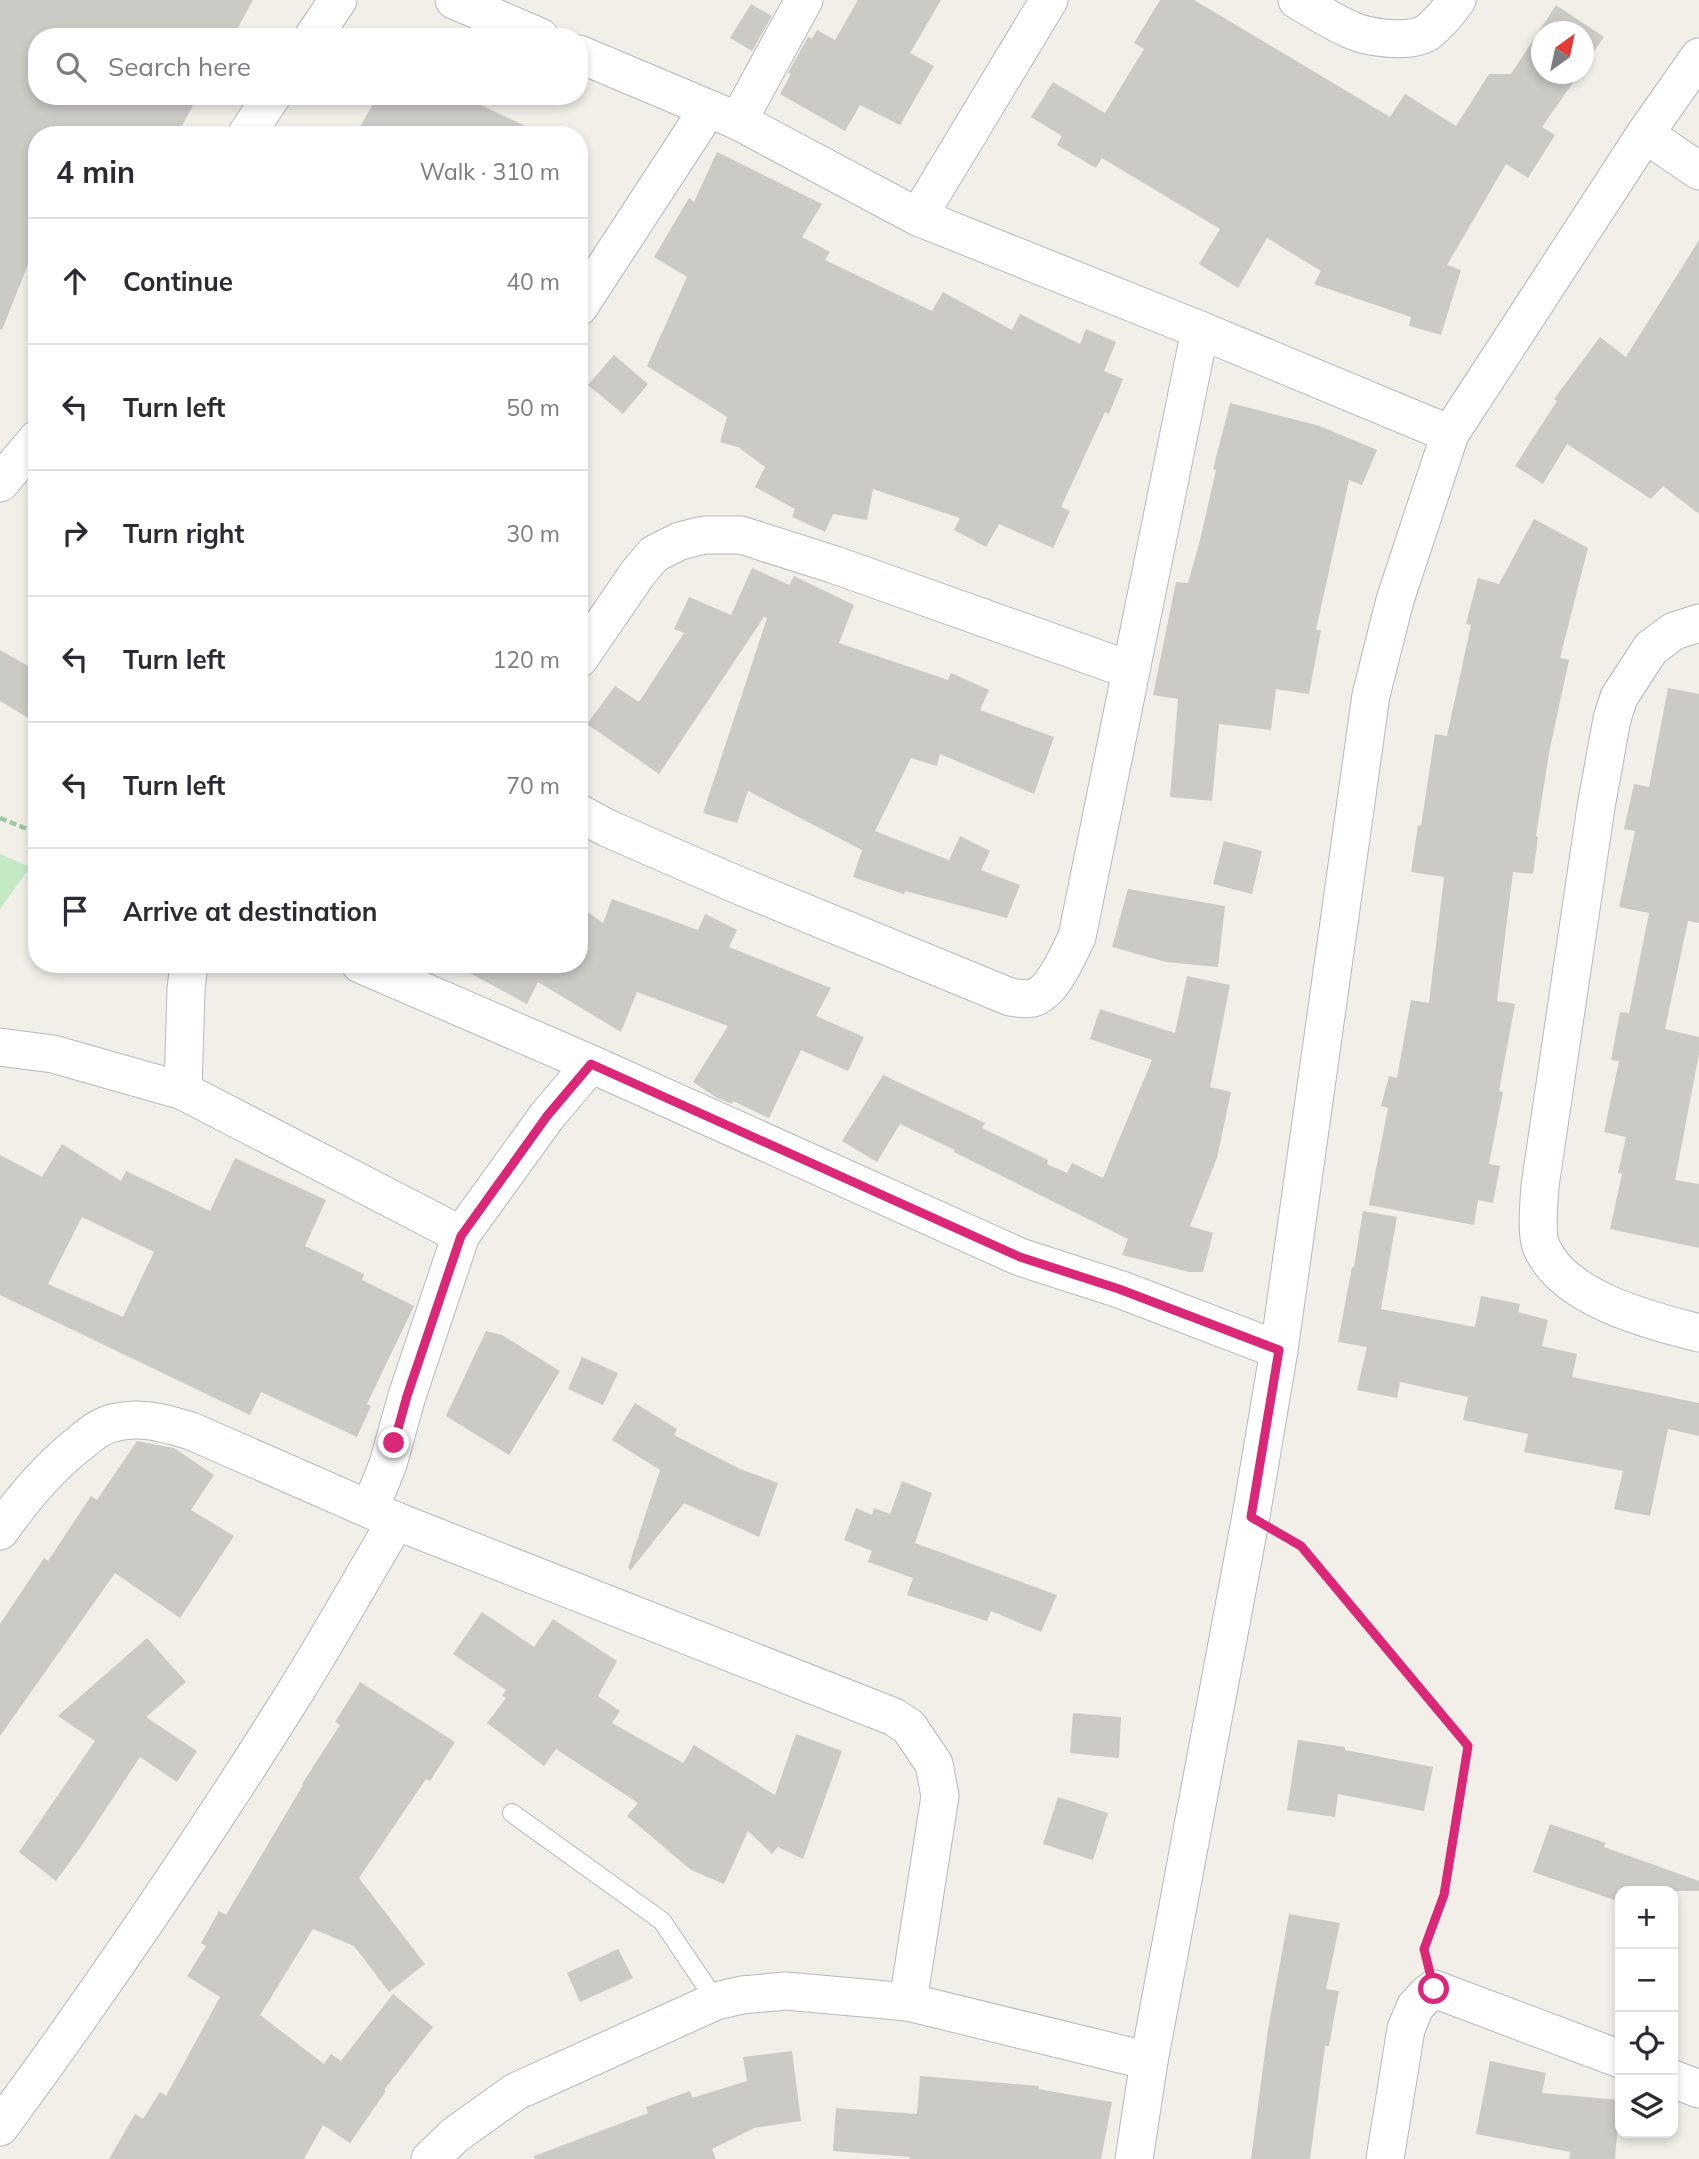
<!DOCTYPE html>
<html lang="en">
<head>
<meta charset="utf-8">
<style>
	body { margin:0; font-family:Mulish,sans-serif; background:#f2f2f3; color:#2b2b33 }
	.controls { position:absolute; right:21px; bottom:21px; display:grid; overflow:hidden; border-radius:14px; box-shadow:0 4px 10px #0003 }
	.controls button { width:63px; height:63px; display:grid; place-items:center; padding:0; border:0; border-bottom:2px solid #e1e1e2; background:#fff; color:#2b2b33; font:35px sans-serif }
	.compass { position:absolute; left:1531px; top:21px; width:63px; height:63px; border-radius:50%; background:#fff; box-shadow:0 4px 10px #0003; rotate:33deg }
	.stop { position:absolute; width:21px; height:21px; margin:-16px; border:5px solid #db2777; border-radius:50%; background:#fff }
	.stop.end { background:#db2777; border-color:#fff; box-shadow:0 2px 7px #0008 }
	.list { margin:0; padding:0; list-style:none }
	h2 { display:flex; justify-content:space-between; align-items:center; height:91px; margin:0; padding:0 28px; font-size:30px }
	h2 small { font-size:23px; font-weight:400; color:#7c7c81 }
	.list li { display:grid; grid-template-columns:46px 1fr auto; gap:21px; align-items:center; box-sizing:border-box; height:126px; padding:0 28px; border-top:2px solid #e1e1e2 }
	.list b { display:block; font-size:26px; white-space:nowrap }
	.list em { font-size:23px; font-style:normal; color:#7c7c81 }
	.icon { flex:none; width:38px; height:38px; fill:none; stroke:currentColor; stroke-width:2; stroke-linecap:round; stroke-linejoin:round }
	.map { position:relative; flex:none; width:1699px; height:2159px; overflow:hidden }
	.search { position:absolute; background:#fff; box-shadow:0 4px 10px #0003; left:28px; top:28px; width:560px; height:77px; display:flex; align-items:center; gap:18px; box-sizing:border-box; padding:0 24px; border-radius:28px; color:#7c7c81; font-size:26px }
	.panel { position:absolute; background:#fff; box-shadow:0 4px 10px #0003; left:28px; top:126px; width:560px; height:847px; border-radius:28px }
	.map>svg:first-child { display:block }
	.green { fill:#c5e8c5 }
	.building { fill:#cccac5; fill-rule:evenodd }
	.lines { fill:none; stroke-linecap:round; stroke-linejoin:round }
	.service-casing { stroke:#b5b8bc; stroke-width:20 }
	.minor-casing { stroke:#b5b8bc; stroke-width:39 }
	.path { stroke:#9cc7a9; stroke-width:4.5; stroke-dasharray:7 3.5; stroke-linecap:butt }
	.service { stroke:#fff; stroke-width:18 }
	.minor { stroke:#fff; stroke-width:37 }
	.route { stroke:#db2777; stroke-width:9 }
</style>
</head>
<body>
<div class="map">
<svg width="1699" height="2159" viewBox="0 0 1699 2159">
	<rect width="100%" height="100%" fill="#f1efe8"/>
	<polygon class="green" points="0,854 30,867 0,909"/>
	<g class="building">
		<polygon points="0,0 253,0 233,37 37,37 37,96 198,96 177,135 37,135 37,242 2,330 0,329"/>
		<polygon points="858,0 941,0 910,53 934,66 900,125 860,105 845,131 780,94 791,74 788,73 808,37 812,39 817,30 835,40"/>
		<polygon points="1160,0 1194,0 1390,117 1405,94 1456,126 1489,74 1511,74 1556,5 1604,37 1584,66 1584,32 1542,32 1542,74 1579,74 1542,127 1555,135 1528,178 1506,164 1447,265 1461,270 1441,335 1409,326 1411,317 1314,284 1321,271 1267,238 1238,288 1199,264 1220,229 1102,158 1096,168 1057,145 1062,136 1031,117 1053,82 1105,113 1144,49 1134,43"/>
		<polygon points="751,4 772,16 752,51 730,38"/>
		<polygon points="378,96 461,96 545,135 355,135"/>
		<polygon points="717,152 822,204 802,237 830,252 825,260 932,311 943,292 1012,330 1020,314 1080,344 1086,329 1116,342 1104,371 1123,379 1109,414 1105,412 1061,507 1070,511 1053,548 999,524 986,547 954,530 960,518 873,489 867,520 833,514 825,532 792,517 795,509 755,487 765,467 738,447 720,442 727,417 647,366 687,277 654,257 689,198 694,202"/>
		<polygon points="1699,240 1699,514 1663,486 1651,499 1567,444 1543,484 1515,466 1557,401 1554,399 1600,337 1626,357"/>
		<polygon points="614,355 648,384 623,414 588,385"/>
		<polygon points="1230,403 1320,426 1377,450 1362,485 1349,480 1316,630 1321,630 1309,694 1276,689 1271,730 1219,724 1212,801 1170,797 1178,699 1153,695 1176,582 1188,583 1200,540 1216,470 1213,469"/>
		<polygon points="1534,519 1588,548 1560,658 1569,660 1549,753 1536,836 1538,837 1533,874 1513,872 1497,1001 1515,1004 1499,1091 1503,1092 1489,1164 1500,1166 1493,1203 1478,1200 1474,1225 1369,1205 1388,1108 1381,1106 1389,1076 1397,1078 1411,1000 1429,1003 1444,877 1411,872 1418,825 1421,826 1435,734 1447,736 1471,625 1466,624 1478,578 1499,584"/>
		<polygon points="752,568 789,585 794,576 854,605 839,643 948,680 951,673 989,690 980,710 1054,737 1034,794 940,754 937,766 911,758 875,831 949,860 960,836 990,851 981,870 1020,885 1007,918 905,891 904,894 853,877 862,850 748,791 737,823 703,813 767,618 764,617 659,774 587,724 615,686 639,702 684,633 674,629 689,597 731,615"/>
		<polygon points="0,650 37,671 37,723 0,701"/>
		<polygon points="1668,688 1699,694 1699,923 1688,921 1665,1029 1699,1037 1699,1054 1675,1180 1699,1184 1699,1248 1610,1229 1622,1174 1618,1173 1626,1137 1604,1132 1619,1061 1611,1060 1620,1012 1629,1013 1649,913 1619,907 1635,831 1624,829 1634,784 1649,787"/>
		<polygon points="1224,841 1262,851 1252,894 1213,884"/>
		<polygon points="1128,889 1225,906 1218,967 1166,962 1112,947"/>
		<polygon points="612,899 698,930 705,914 737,930 729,947 831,988 816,1016 864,1037 848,1071 801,1050 769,1118 733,1101 732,1104 717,1098 693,1082 728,1026 637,992 621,1032 538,982 527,1004 453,964 579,964 579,906 603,923"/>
		<polygon points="1187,976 1230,985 1210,1087 1231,1092 1217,1158 1190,1226 1213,1233 1203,1272 1189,1272 1122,1255 1128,1239 954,1152 955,1150 900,1124 877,1162 842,1141 883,1075 985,1123 982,1128 1048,1160 1047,1164 1067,1173 1072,1163 1103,1178 1152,1060 1090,1039 1100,1009 1175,1033"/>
		<path d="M62 1144 121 1181 126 1171 210 1211 235 1158 326 1200 305 1246 364 1274 362 1280 414 1306 367 1404 371 1406 357 1437 261 1392 250 1415 0 1295V1155L42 1177ZM82 1217 154 1252 123 1317 48 1284Z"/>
		<polygon points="1363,1211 1397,1217 1381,1309 1475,1327 1481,1296 1520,1304 1518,1312 1548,1320 1542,1346 1577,1354 1572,1377 1699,1403 1699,1436 1668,1429 1650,1516 1614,1509 1623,1471 1524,1452 1528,1434 1463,1420 1468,1397 1400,1382 1397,1398 1357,1390 1367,1347 1338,1342 1352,1267 1354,1267"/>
		<polygon points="486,1331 502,1335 560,1371 509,1455 446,1416"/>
		<polygon points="582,1357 618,1373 603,1405 568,1389"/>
		<polygon points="635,1403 677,1429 674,1435 740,1469 778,1483 759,1537 684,1503 631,1570 628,1568 660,1470 612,1440"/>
		<polygon points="137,1441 174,1448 214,1475 191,1510 234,1536 180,1618 115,1573 0,1736 0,1624 44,1558 48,1561 91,1496 97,1500"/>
		<polygon points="902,1481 932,1493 915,1543 1057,1595 1041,1632 991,1611 987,1621 907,1595 913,1578 868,1562 872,1551 844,1540 856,1508 872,1515 874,1508 890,1514"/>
		<polygon points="482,1612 534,1647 553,1619 617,1661 598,1696 620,1711 612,1723 683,1763 694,1745 775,1795 796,1734 842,1751 803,1859 778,1847 772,1854 748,1831 724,1884 691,1870 627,1816 638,1803 556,1749 544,1766 487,1723 506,1698 502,1696 506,1690 453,1654"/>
		<polygon points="147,1638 186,1682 146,1717 197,1751 177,1782 140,1757 80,1848 56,1881 19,1852 95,1741 58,1716"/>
		<polygon points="360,1682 455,1742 430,1781 426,1779 359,1878 425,1964 389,1992 354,1946 313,1929 260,2015 324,2064 331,2054 341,2061 393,1994 433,2027 384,2090 386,2091 350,2143 323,2125 304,2159 109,2159 135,2114 143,2119 160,2092 166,2096 220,1997 187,1976 206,1946 201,1943 219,1911 226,1915 303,1785 302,1784 340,1725 335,1722"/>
		<polygon points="1073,1713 1121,1717 1119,1758 1070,1753"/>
		<polygon points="1298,1740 1345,1747 1345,1750 1433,1767 1424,1811 1338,1794 1335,1817 1287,1810"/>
		<polygon points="1058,1797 1108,1813 1093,1860 1043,1844"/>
		<polygon points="1550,1824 1606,1843 1604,1847 1699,1881 1699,1891 1620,1891 1620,1902 1533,1872"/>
		<polygon points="1289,1914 1340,1923 1326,1989 1339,1991 1329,2046 1325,2046 1310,2159 1251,2159 1268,2029"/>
		<polygon points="618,1949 633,1978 580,2002 567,1973"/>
		<polygon points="792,2051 801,2121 754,2128 712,2149 716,2159 535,2159 534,2156 648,2113 646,2107 690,2091 692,2098 747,2081 743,2057"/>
		<polygon points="1490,2061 1546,2073 1542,2093 1620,2100 1615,2159 1569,2159 1570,2152 1476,2134"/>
		<polygon points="920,2076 1039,2086 1038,2089 1112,2102 1101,2159 909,2159 910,2157 833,2151 836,2108 917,2114"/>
	</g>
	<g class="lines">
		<g class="service-casing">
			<polyline id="service" points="512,1813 662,1921 716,2001"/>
		</g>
		<g class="minor-casing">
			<g id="minor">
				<polyline points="454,0 540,37"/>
				<path d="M1297 0C1314 10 1331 21 1349 29 1367 38 1410 44 1428 32 1439 23 1449 11 1457 0"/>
				<polyline points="313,37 338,0"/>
				<polyline points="579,54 738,121 918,217 1200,330 1450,434"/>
				<polyline points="738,121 804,0"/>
				<polyline points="1645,134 1699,171"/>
				<polyline points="246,135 272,96"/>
				<polyline points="918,217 1049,0"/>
				<polyline points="579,307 708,109"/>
				<polyline points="0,483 37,439"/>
				<path d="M1699 623 1674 631 1651 648 1619 697 1612 719 1596 807 1540 1186C1539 1200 1536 1234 1541 1246 1563 1299 1649 1320 1699 1333"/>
				<polyline points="579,659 638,573 654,554 680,541 704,535 741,535 835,565 1130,670"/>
				<path d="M579 813 607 828 740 886 1010 997C1017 998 1026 1000 1033 998 1053 992 1068 955 1077 937L1200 330"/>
				<polyline points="360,964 591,1064 1020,1257 1119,1289 1279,1350"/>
				<polyline points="0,1047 53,1054 183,1091 461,1235"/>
				<polyline points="183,1091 186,989 189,964"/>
				<polyline points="370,1509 388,1464 407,1396 461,1235 547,1116 591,1064"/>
				<path d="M0 1531C23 1498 48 1468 80 1443 91 1434 101 1425 117 1422 142 1416 167 1424 191 1431L396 1521 894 1717 909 1727 934 1764 940 1796 908 2002"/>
				<polyline points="1673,2079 1699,2089"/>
				<path d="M0 2127C101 1990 197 1848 287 1705 325 1645 360 1582 396 1521"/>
				<polyline points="430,2159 455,2135 515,2092 716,2001 742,1995 786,1991 908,2002 1149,2061"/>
				<polyline points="1134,2159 1149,2061 1251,1516 1279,1350 1371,695 1395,600 1450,434 1645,134 1699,57"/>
				<polyline points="1385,2159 1406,2029 1415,2007 1427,1994 1434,1989 1620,2059"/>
			</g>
		</g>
		<g class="path">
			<polyline points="0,818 37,833"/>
			<polyline points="1286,1537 1301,1546 1468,1746 1444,1895 1425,1951"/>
		</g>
		<use href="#service" class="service"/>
		<use href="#minor" class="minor"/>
	</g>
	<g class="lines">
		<polyline class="route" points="394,1443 407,1396 461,1236 547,1116 591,1064 1020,1257 1119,1289 1279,1350 1251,1517 1301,1546 1468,1746 1444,1895 1424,1949 1434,1989"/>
	</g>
</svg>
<div class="controls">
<button>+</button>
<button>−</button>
<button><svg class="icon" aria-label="locate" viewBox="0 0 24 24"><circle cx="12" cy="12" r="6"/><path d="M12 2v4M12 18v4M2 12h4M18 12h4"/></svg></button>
<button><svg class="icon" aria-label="layers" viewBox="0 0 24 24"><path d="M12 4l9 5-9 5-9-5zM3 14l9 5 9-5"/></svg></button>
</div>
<svg class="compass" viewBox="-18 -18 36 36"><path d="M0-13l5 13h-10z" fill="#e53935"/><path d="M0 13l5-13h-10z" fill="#7c7c81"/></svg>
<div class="stop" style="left:1434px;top:1989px"></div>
<div class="stop end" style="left:394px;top:1443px"></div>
<div class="search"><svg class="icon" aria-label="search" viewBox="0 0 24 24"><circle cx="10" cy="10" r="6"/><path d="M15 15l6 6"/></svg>Search here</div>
<section class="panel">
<h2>4 min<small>Walk · 310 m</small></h2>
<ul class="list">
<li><svg class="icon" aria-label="ahead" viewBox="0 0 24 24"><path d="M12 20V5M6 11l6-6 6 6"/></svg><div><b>Continue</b></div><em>40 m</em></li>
<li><svg class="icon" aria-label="left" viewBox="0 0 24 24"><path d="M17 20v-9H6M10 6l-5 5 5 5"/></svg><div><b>Turn left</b></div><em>50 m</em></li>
<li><svg class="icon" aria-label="right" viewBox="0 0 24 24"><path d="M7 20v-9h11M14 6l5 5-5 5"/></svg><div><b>Turn right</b></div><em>30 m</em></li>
<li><svg class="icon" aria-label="left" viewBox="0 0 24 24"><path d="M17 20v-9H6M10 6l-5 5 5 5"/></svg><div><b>Turn left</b></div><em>120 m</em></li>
<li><svg class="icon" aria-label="left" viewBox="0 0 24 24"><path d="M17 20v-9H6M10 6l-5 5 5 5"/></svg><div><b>Turn left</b></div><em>70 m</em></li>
<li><svg class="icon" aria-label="arrive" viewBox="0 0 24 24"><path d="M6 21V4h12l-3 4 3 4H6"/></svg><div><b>Arrive at destination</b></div></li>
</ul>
</section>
</div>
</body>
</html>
